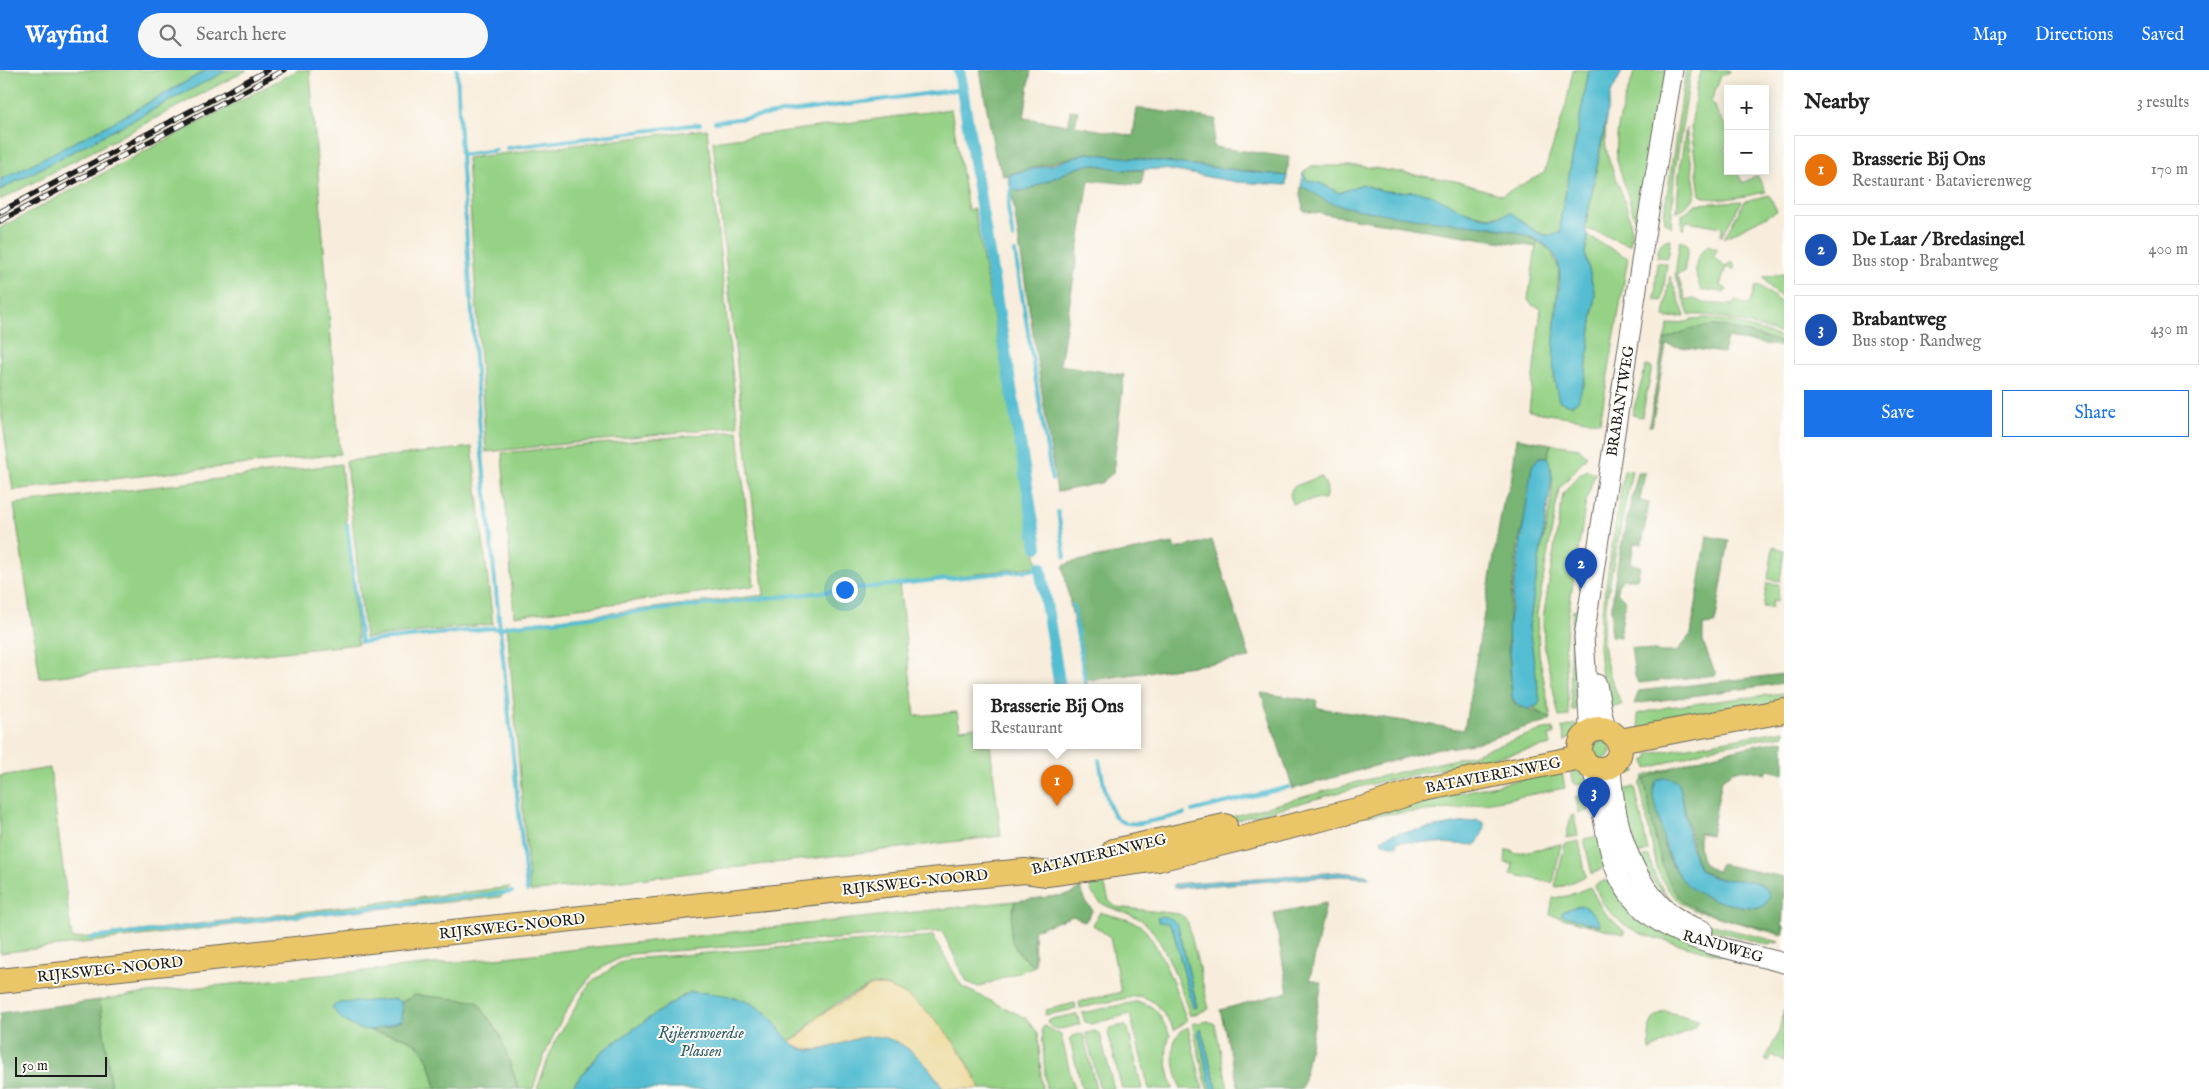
<!DOCTYPE html>
<html lang="en">
<head>
<meta charset="utf-8">
<style>
	body { margin:0; font-family:"IM FELL English",serif; background:#f6f6f6; color:#222 }
	.controls { position:absolute; right:15px; top:15px; display:grid; overflow:hidden; border-radius:0px; box-shadow:0 2px 12px #0003 }
	.controls button { width:45px; height:45px; display:grid; place-items:center; padding:0; border:0; border-bottom:1px solid #e0e0e0; background:#fff; color:#222; font:25px sans-serif }
	.scale { position:absolute; left:15px; bottom:12px; width:92px; box-sizing:border-box; padding-left:5px; border:2px solid #1c1c1c; border-top:0; font-size:14px; line-height:18px; white-space:nowrap; color:#1c1c1c; -webkit-text-stroke:4px #fdfcf7; paint-order:stroke }
	.you { position:absolute; left:844px; top:519px; width:18px; height:18px; margin:-12px; border:4px solid #fff; border-radius:50%; background:#1a73e8; box-shadow:0 0 0 8px #1a73e833 }
	.badge { display:grid; place-items:center; width:32px; height:32px; border-radius:50%; background:#1a73e8; color:#fff; font-size:16px; font-weight:700 }
	.pin { position:absolute; translate:-50% -41px; filter:drop-shadow(0 1px 2px #0008) }
	.pin::after { content:''; position:absolute; top:26px; width:18px; height:15px; background:inherit; clip-path:polygon(0 0,100% 0,50% 100%) }
	.popup { position:absolute; left:973px; top:614px; width:168px; height:65px; box-sizing:border-box; display:grid; place-content:center; border-radius:0px; background:#fff; filter:drop-shadow(0 1px 4px #0005); font-size:16px; white-space:nowrap; color:#767676 }
	.popup b { font-size:19px; color:#222 }
	.popup::after { content:''; position:absolute; left:50%; top:100%; margin-left:-10px; border:10px solid transparent; border-top-color:#fff }
	.list { margin:0; padding:0; list-style:none }
	h2 { display:flex; justify-content:space-between; align-items:center; height:65px; margin:0; padding:0 20px; font-size:21px }
	h2 small { font-size:16px; font-weight:400; color:#767676 }
	.list li { display:grid; grid-template-columns:32px 1fr auto; gap:15px; align-items:center; box-sizing:border-box; height:70px; margin:0 10px 10px; padding:0 10px; border:1px solid #e0e0e0; border-radius:0px }
	.list b { display:block; font-size:19px; white-space:nowrap }
	.list p { margin:0; font-size:16px; white-space:nowrap; color:#767676 }
	.list em { font-size:16px; font-style:normal; color:#767676 }
	.actions { display:flex; gap:10px; padding:15px 20px }
	.actions a { flex:1; padding:11px 0; border:1px solid #1a73e8; border-radius:0px; text-align:center; font-size:18px; color:#1a73e8 }
	.actions .main { background:#1a73e8; color:#fff }
	.icon { flex:none; width:28px; height:28px; fill:none; stroke:currentColor; stroke-width:2; stroke-linecap:round; stroke-linejoin:round }
	.map { position:relative; flex:none; width:1784px; height:1019px; overflow:hidden }
	header { display:flex; align-items:center; gap:30px; box-sizing:border-box; height:70px; padding:0 25px; background:#1a73e8; color:#fff }
	header strong { font-size:24px }
	nav { display:flex; gap:28px; margin-inline-start:auto; font-size:18px }
	.search { width:350px; height:45px; background:#f6f6f6; display:flex; align-items:center; gap:12px; box-sizing:border-box; padding:0 18px; border-radius:28px; color:#767676; font-size:19px }
	main { display:flex }
	aside { flex:1; background:#fff }
	.map>svg:first-child { display:block }
	.green { fill:#95d286; stroke:#587751; fill-rule:evenodd }
	.forest { fill:#78b473; stroke:#4a6848; fill-rule:evenodd }
	.sand { fill:#eeda9e; stroke:#857b5d }
	.water { fill:#54bdd2; stroke:#386c77 }
	.lines { fill:none; stroke-linecap:round; stroke-linejoin:round }
	.stream { stroke:#54bdd2; stroke-width:4 }
	.canal { stroke:#54bdd2; stroke-width:12 }
	.minor-casing { stroke:#69655f; stroke-width:21 }
	.major-casing { stroke:#69655f; stroke-width:26 }
	.minor { stroke:#fff; stroke-width:19 }
	.major { stroke:#ebc669; stroke-width:24 }
	.rail-casing { stroke:#1c1c1c; stroke-width:5.5 }
	.rail { stroke:#fdfcf7; stroke-width:4; stroke-dasharray:11; stroke-linecap:butt }
	.labels { text-anchor:middle; stroke-width:4; stroke-linejoin:round; paint-order:stroke }
	.street-label { font-size:15px; fill:#1c1c1c; stroke:#fdfcf7 }
	.water-label { font-size:16px; font-style:italic; fill:#325c65; stroke:#fdfcf7 }
</style>
</head>
<body>
<header>
<strong>Wayfind</strong>
<div class="search"><svg class="icon" aria-label="search" viewBox="0 0 24 24"><circle cx="10" cy="10" r="6"/><path d="M15 15l6 6"/></svg>Search here</div>
<nav><a>Map</a><a>Directions</a><a>Saved</a></nav>
</header>
<main>
<div class="map">
<svg width="1784" height="1019" viewBox="0 0 1784 1019">
	<rect width="100%" height="100%" fill="#fdfcf7"/>
	<filter id="ink" filterUnits="userSpaceOnUse"><feTurbulence type="fractalNoise" baseFrequency=".02" numOctaves="2"/><feDisplacementMap in="SourceGraphic" scale="10" xChannelSelector="R" yChannelSelector="G"/><feConvolveMatrix kernelMatrix="1 2 1 2 8 2 1 2 1" color-interpolation-filters="sRGB"/></filter>
	<filter id="wash" filterUnits="userSpaceOnUse"><feTurbulence type="fractalNoise" baseFrequency=".0096" numOctaves="4" result="noise"/><feDisplacementMap in="SourceGraphic" scale="20" xChannelSelector="R" yChannelSelector="G"/><feGaussianBlur stdDeviation="1.12" result="paint"/><feColorMatrix in="noise" values="0 0 0 0 0 0 0 0 0 0 0 0 0 0 0 0 0 1.4 0 .05"/><feComposite in="paint" operator="in"/></filter>
	<g filter="url(#wash)">
		<rect width="100%" height="100%" fill="#f8eddc"/>
		<g class="green">
			<polygon points="0,0 207,0 112,53 0,110"/>
			<polygon points="228,0 247,0 0,130 0,120"/>
			<polygon points="298,0 312,0 310,2 340,384 13,420 0,335 0,158"/>
			<path d="M1573 0H1589L1560 152 1561 161C1544 174 1525 153 1511 143L1490 147 1475 144 1461 141 1425 123 1383 121 1362 114 1339 123 1322 114 1307 110 1303 103 1311 96H1360L1455 111 1502 125 1544 103 1566 35Z"/>
			<path d="M1636 0H1670L1645 154 1636 153 1617 90C1614 58 1624 28 1636 0Z"/>
			<polygon points="1686,0 1691,0 1674,107 1671,157 1665,152 1664,145"/>
			<path d="M1702 0H1729L1730 2 1721 6 1711 31 1728 61V77L1725 79 1728 85V101H1736L1743 113 1757 105 1766 122C1749 125 1715 134 1700 125L1691 58 1697 14Z"/>
			<polygon points="951,39 968,140 974,139 1038,496 899,514 915,646 957,642 960,659 977,657 977,675 990,675 1001,766 530,822 507,555 764,525 743,352 713,71"/>
			<path d="M1606 51C1606 57 1605 64 1605 70 1608 105 1637 139 1630 175 1615 171 1601 162 1585 159Z"/>
			<polygon points="1686,58 1696,123 1692,131 1677,143 1679,104"/>
			<polygon points="707,59 738,356 486,382 467,88"/>
			<polygon points="1769,125 1777,141 1724,168 1745,131"/>
			<polygon points="1742,131 1721,167 1722,157 1686,151 1684,159 1682,159 1682,145 1696,134"/>
			<polygon points="1588,166 1628,188 1600,352 1529,341 1541,238 1532,235 1528,230 1536,177 1538,171 1551,181 1559,199 1555,248 1554,313 1584,316 1595,225 1585,183"/>
			<path d="M1671 169 1668 188 1657 187C1659 178 1659 170 1671 169Z"/>
			<path d="M1680 170 1687 174 1688 179 1684 202 1677 204 1686 230 1693 228 1703 233 1733 235 1735 231 1749 235 1756 216 1759 215 1784 235V264C1750 257 1725 243 1689 245L1675 205Z"/>
			<path d="M1708 175 1718 179 1713 186 1725 197 1732 191 1735 196 1734 199 1726 197 1720 216 1727 219 1725 222 1701 220C1694 202 1692 190 1708 175Z"/>
			<polygon points="1657,192 1667,194 1662,231 1655,230"/>
			<polygon points="1784,204 1784,229 1774,222 1763,207"/>
			<polygon points="1670,206 1685,246 1668,248 1664,247"/>
			<path d="M1707 248 1729 251 1784 268V273C1733 259 1715 247 1664 270L1668 255 1691 251V249Z"/>
			<polygon points="1646,296 1652,297 1642,347 1632,345"/>
			<polygon points="738,361 754,516 514,546 502,383"/>
			<path d="M1551 374 1579 378 1587 386 1559 419 1537 544 1539 584 1551 649 1533 638 1538 635C1539 610 1531 585 1529 560 1528 535 1536 508 1540 484 1545 460 1560 408 1547 387Z"/>
			<polygon points="472,377 493,554 365,568 346,391"/>
			<polygon points="341,394 358,574 40,608 14,434"/>
			<polygon points="1587,400 1595,403 1586,431 1568,545 1565,578 1569,646 1559,647 1544,576 1543,549 1563,424 1578,406"/>
			<path d="M1624 400 1632 401C1624 438 1617 474 1610 511 1607 531 1602 552 1603 573 1605 595 1613 615 1622 635L1611 638 1606 612 1602 608 1599 577 1601 546Z"/>
			<polygon points="1321,406 1327,418 1325,430 1317,429 1292,434 1290,424 1293,417"/>
			<polygon points="1773,477 1784,480 1780,511 1768,509"/>
			<polygon points="1767,513 1779,514 1777,532 1772,531 1771,538 1763,537"/>
			<path d="M1579 530 1581 531 1573 583 1576 640H1572C1570 606 1569 574 1573 540H1577Z"/>
			<polygon points="1784,623 1784,636 1640,660 1637,644 1668,637"/>
			<polygon points="1576,654 1576,665 1565,671 1562,658"/>
			<polygon points="1553,658 1554,665 1549,666 1551,675 1367,715 1233,751 1209,753 1365,710 1465,687 1536,662"/>
			<polygon points="1784,660 1784,665 1714,677 1647,699 1645,690 1649,689 1649,684"/>
			<circle cx="1600" cy="679" r="11"/>
			<polygon points="1634,688 1636,702 1617,707 1623,694"/>
			<polygon points="1574,697 1583,703 1588,713 1576,715 1574,713 1570,698"/>
			<path d="M1673 697 1644 710C1652 745 1657 812 1687 834L1784 856V864L1781 865 1694 840C1676 832 1664 817 1657 799L1640 715 1644 706Z"/>
			<polygon points="50,698 72,869 510,817 501,827 315,845 0,883 0,706"/>
			<polygon points="1562,701 1565,718 1454,739 1373,745 1317,753"/>
			<polygon points="1635,717 1648,781 1636,785 1625,742 1627,742 1623,720"/>
			<polygon points="1586,723 1589,741 1579,743 1575,727 1579,726 1580,730 1582,730 1581,725"/>
			<polygon points="1574,745 1578,766 1566,768 1571,746"/>
			<polygon points="1599,766 1607,792 1602,799 1592,804 1584,769"/>
			<polygon points="1579,771 1586,806 1564,816 1555,817 1565,774"/>
			<polygon points="1561,774 1553,813 1511,804 1513,794 1505,793 1506,780 1513,781 1514,784"/>
			<path d="M1649 786C1664 854 1722 856 1779 872L1768 875 1700 856 1685 848 1635 790Z"/>
			<path d="M1606 810 1615 812 1767 897 1644 865C1621 855 1602 840 1595 815Z"/>
			<path d="M1101 812 1104 813 1109 831 1116 837 1179 844 1184 847 1188 853 1209 939 1190 946C1181 919 1166 872 1145 853 1127 837 1094 843 1089 813ZM1168 853 1178 856 1197 936 1196 938 1193 937 1173 860Z"/>
			<polygon points="1590,817 1603,841 1625,862 1624,864 1550,845 1553,828 1567,826"/>
			<path d="M1015 831C1012 842 1010 872 1017 881 1022 888 1028 892 1035 896L979 917 967 912 942 861 630 884C615 890 598 898 588 910 566 934 541 988 533 1019H519L509 993 401 951 371 960C382 964 391 964 402 967 427 975 431 996 436 1019H111L100 930 162 921 505 887Z"/>
			<path d="M1100 842C1111 846 1127 848 1138 854 1157 865 1180 930 1187 951L1174 960C1164 944 1156 927 1136 926L1080 938 1079 932 1121 922 1110 867 1093 855Z"/>
			<path d="M933 866 962 917 1026 948 1038 963 1042 1019H980C972 999 961 980 947 964 933 948 892 907 870 916 852 924 832 935 817 947 804 957 805 964 788 971L762 940 735 928 708 923 690 922 665 937 601 982 570 1019H537L554 973 590 913 618 894 629 889Z"/>
			<path d="M1135 932C1157 933 1160 947 1170 965 1163 984 1168 1000 1173 1019H1149L1130 944 1091 954 1085 952 1082 943Z"/>
			<polygon points="1075,933 1076,939 1045,945 1046,940"/>
			<polygon points="1784,940 1784,991 1771,985 1768,991 1765,990 1778,964"/>
			<path d="M1665 941 1699 950 1695 957 1650 980C1649 962 1646 948 1665 941Z"/>
			<path d="M1077 944 1080 954C1069 957 1051 965 1047 950Z"/>
			<polygon points="1208,951 1215,954 1228,1019 1217,1019 1201,959 1198,961 1211,1019 1207,1019 1192,954"/>
			<polygon points="1125,955 1128,959 1142,1019 1122,1019 1108,963 1110,958"/>
			<polygon points="1044,956 1061,965 1074,1019 1046,1019 1042,959"/>
			<path d="M1188 957 1203 1019H1181C1176 1000 1163 968 1188 957Z"/>
			<polygon points="1095,961 1100,964 1114,1019 1100,1019 1086,963"/>
			<polygon points="1083,963 1096,1019 1082,1019 1070,970 1073,966"/>
		</g>
		<g class="forest">
			<polygon points="980,0 1031,0 1024,48 1069,55 1070,40 1078,41 1075,56 1133,66 1137,38 1216,49 1213,77 1289,87 1287,106 1087,83 1003,106 995,85"/>
			<polygon points="1091,94 1125,100 1144,100 1141,115 1089,110 1060,295 1124,305 1113,403 1101,413 1057,422 1011,119 1019,121 1027,120 1074,99"/>
			<polygon points="1301,117 1307,118 1326,131 1347,137 1438,151 1472,154 1517,162 1538,171 1536,177 1304,141 1300,125"/>
			<polygon points="1714,256 1727,257 1784,273 1784,277 1727,268 1723,283 1666,275 1652,356 1649,356 1664,270 1692,258"/>
			<path d="M1517 368 1551 374 1547 387H1539L1519 472 1509 541 1508 575 1512 627 1514 633C1528 638 1538 641 1551 649 1545 655 1536 654 1529 656 1499 666 1471 678 1439 678L1293 719 1261 623 1317 631 1316 636 1319 638 1464 660 1503 433 1511 412Z"/>
			<path d="M1638 402 1645 403 1640 431 1649 433 1642 474 1634 473 1631 494 1640 496 1637 509H1623L1618 515 1617 522 1625 530 1620 567 1611 566C1610 511 1626 455 1638 402Z"/>
			<polygon points="1707,466 1729,470 1715,554 1703,555 1703,572 1716,605 1638,613 1635,606 1631,577 1660,582 1676,582 1691,564"/>
			<polygon points="1212,470 1250,588 1085,611 1063,496 1072,492 1173,473 1175,479"/>
			<polygon points="1784,604 1784,613 1634,634 1639,621"/>
			<path d="M1784 670V704L1768 700 1766 704C1746 699 1739 696 1722 709L1711 765 1699 763C1699 779 1698 798 1718 801L1720 794 1784 807 1782 863C1756 856 1709 847 1687 834 1658 816 1651 742 1644 709 1692 688 1733 679 1784 670ZM1681 720 1695 789 1702 801 1719 809 1759 813 1768 822 1765 835 1759 838C1722 835 1686 826 1669 789 1667 783 1662 770 1663 763 1667 749 1675 734 1681 720Z"/>
			<path d="M1080 817 1087 834 1093 840 1085 852 1073 846 1034 860 1035 896C1006 878 1008 862 1015 831L1072 824Z"/>
			<polygon points="1326,833 1310,909 1322,913 1302,1019 1239,1019 1220,940 1288,922 1274,843"/>
			<path d="M415 925 477 931 500 965 519 1019H436C431 996 427 974 401 967 391 964 381 964 370 961L401 951 402 940 401 932Z"/>
			<polygon points="100,930 111,1019 0,1019 0,943"/>
		</g>
		<path class="sand" d="M872 915C918 914 965 981 980 1019H943L937 1008 862 967C834 975 815 989 788 971L800 966 817 947Z"/>
		<g class="water">
			<polygon points="207,0 228,0 0,120 0,110 112,53"/>
			<path d="M1589 0H1623L1611 23 1585 158 1588 166 1585 183 1595 225 1586 303 1578 331 1571 335 1559 331C1550 299 1554 265 1557 233 1558 222 1561 209 1559 198 1553 154 1468 156 1436 151 1406 147 1375 143 1346 137 1338 135 1330 133 1324 130 1316 125 1310 119 1301 117L1303 103 1307 110 1322 114 1339 123 1362 114C1369 116 1377 120 1385 121 1398 123 1411 120 1424 123 1448 129 1483 160 1509 142 1524 149 1542 176 1561 161L1560 152Z"/>
			<polygon points="1087,83 1287,106 1286,115 1236,112 1164,99 1125,100 1091,94 1074,99 1027,120 1019,121 1011,119 1008,108 1011,104 1054,94"/>
			<polygon points="1539,387 1547,387 1550,393 1552,408 1529,557 1540,631 1538,635 1529,639 1518,636 1512,627 1508,558 1532,396"/>
			<path d="M1663 708H1670L1678 712C1686 733 1687 786 1702 801 1721 819 1760 799 1770 826L1765 835 1759 838C1671 831 1669 797 1653 721L1656 711Z"/>
			<polygon points="1478,750 1484,753 1485,758 1476,775 1397,771 1397,776 1382,773 1381,769 1393,764"/>
			<polygon points="1339,802 1368,805 1369,808 1340,806 1174,818 1174,814"/>
			<path d="M1581 835C1589 837 1600 849 1600 856L1561 845 1563 841Z"/>
			<polygon points="1162,846 1172,849 1178,856 1197,937 1193,938 1173,860 1168,853 1159,852 1157,848"/>
			<path d="M690 922C713 923 744 925 763 941 768 944 772 950 776 955 783 963 789 974 800 978 814 984 827 978 840 974 853 970 867 964 881 967 907 971 931 997 943 1019H570L601 982 665 937Z"/>
			<path d="M396 929 401 932 402 940 401 951C381 957 368 966 349 954 341 949 337 945 332 937L339 933Z"/>
			<polygon points="1201,959 1217,1019 1211,1019 1198,960"/>
		</g>
		<g class="lines">
			<g class="stream">
				<polyline points="457,0 461,85"/>
				<polyline points="715,52 962,19"/>
				<polyline points="507,78 700,54"/>
				<polyline points="496,80 461,85 481,375 527,821"/>
				<polyline points="1011,119 1008,138 1013,168"/>
				<polyline points="1015,182 1052,410"/>
				<polyline points="1058,442 1065,487"/>
				<polyline points="347,454 361,572 494,558 499,560 506,556 1040,499"/>
				<polyline points="1073,535 1086,617"/>
				<path d="M1099 690C1113 764 1113 760 1184 744"/>
				<polyline points="1192,741 1289,717"/>
				<polyline points="90,868 512,822"/>
			</g>
			<g class="canal">
				<polyline points="959,0 1037,477"/>
				<polyline points="1040,497 1060,617"/>
			</g>
		</g>
	</g>
	<g filter="url(#ink)">
		<g class="lines">
			<g class="minor-casing">
				<g id="minor">
					<polyline points="1597,614 1603,647 1607,660"/>
					<polyline points="1588,663 1589,649 1584,567 1646,159 1673,0"/>
					<path d="M1611 696C1614 757 1636 841 1703 860"/>
					<path d="M1591 697C1603 730 1603 765 1615 798 1640 868 1722 876 1784 893"/>
				</g>
			</g>
			<g class="major-casing">
				<g id="major">
					<circle cx="1600" cy="679" r="20"/>
					<polyline points="1619,671 1784,641"/>
					<polyline points="1114,781 1225,756"/>
					<polyline points="0,911 941,809 1025,801 1047,804 1158,789 1365,738 1419,720 1581,687"/>
				</g>
			</g>
			<use href="#minor" class="minor"/>
			<use href="#major" class="major"/>
			<g class="rail-casing">
				<g id="rail">
					<polyline points="0,142 268,0"/>
					<polyline points="0,151 284,0"/>
				</g>
			</g>
			<use href="#rail" class="rail"/>
		</g>
	</g>
	<g class="labels">
		<g class="street-label">
			<text transform="translate(1620 331) rotate(-81)" y="5">BRABANTWEG</text>
			<text transform="translate(1493 705) rotate(-11)" y="5">BATAVIERENWEG</text>
			<text transform="translate(1099 784) rotate(-13)" y="5">BATAVIERENWEG</text>
			<text transform="translate(915 812) rotate(-6)" y="5">RIJKSWEG-NOORD</text>
			<text transform="translate(512 856) rotate(-6)" y="5">RIJKSWEG-NOORD</text>
			<text transform="translate(1723 876) rotate(16)" y="5">RANDWEG</text>
			<text transform="translate(110 899) rotate(-6)" y="5">RIJKSWEG-NOORD</text>
		</g>
		<g class="water-label">
			<text x="701" y="968">Rijkerswoerdse<tspan x="701" dy="18">Plassen</tspan></text>
		</g>
	</g>
</svg>
<div class="controls">
<button>+</button>
<button>−</button>
</div>
<div class="scale">50 m</div>
<div class="you"></div>
<div class="pin badge" style="left:1057px;top:736px;background:#e8710a">1</div>
<div class="popup"><b>Brasserie Bij Ons</b>Restaurant</div>
<div class="pin badge" style="left:1581px;top:519px;background:#1a4fb4">2</div>
<div class="pin badge" style="left:1594px;top:748px;background:#1a4fb4">3</div>
</div>
<aside>
<h2>Nearby<small>3 results</small></h2>
<ul class="list">
<li><span class="badge" style="background:#e8710a">1</span><div><b>Brasserie Bij Ons</b><p>Restaurant · Batavierenweg</p></div><em>170 m</em></li>
<li><span class="badge" style="background:#1a4fb4">2</span><div><b>De Laar / Bredasingel</b><p>Bus stop · Brabantweg</p></div><em>400 m</em></li>
<li><span class="badge" style="background:#1a4fb4">3</span><div><b>Brabantweg</b><p>Bus stop · Randweg</p></div><em>430 m</em></li>
</ul>
<div class="actions"><a class="main">Save</a><a>Share</a></div>
</aside>
</main>
</body>
</html>
